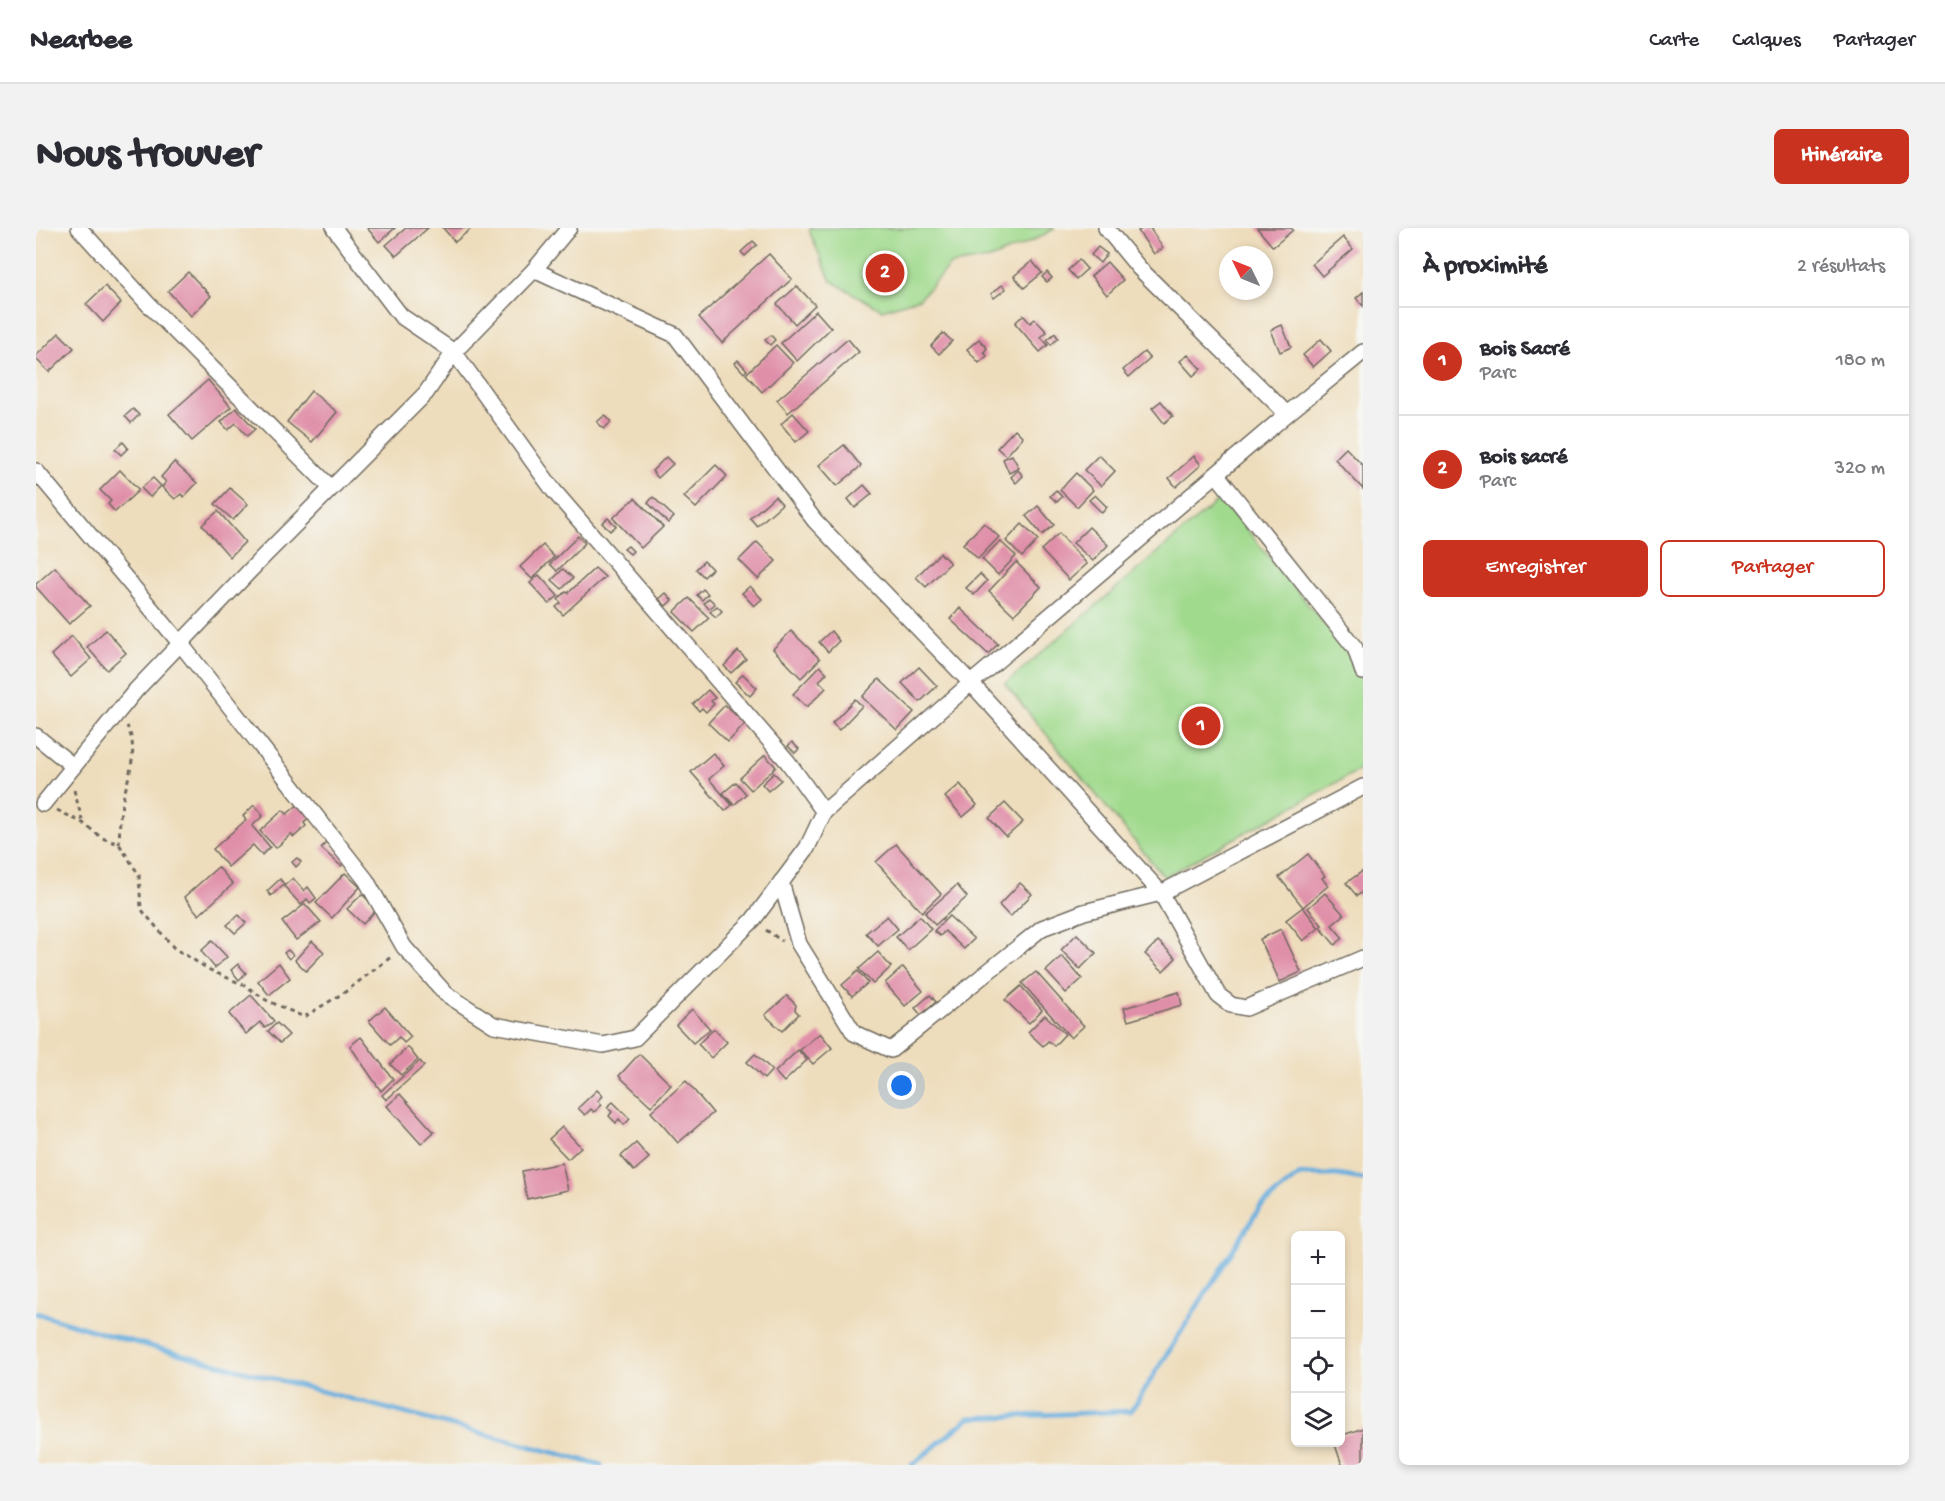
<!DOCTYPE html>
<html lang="fr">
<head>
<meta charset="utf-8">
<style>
	body { margin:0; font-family:"Gochi Hand",sans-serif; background:#f2f2f3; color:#2b2b33 }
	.controls { position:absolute; right:18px; bottom:18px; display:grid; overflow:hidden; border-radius:9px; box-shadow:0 3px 9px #0003 }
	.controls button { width:54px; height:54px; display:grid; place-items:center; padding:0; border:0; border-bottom:2px solid #e1e1e2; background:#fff; color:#2b2b33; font:30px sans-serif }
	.compass { position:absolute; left:1183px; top:18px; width:54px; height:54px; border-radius:50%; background:#fff; box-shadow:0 3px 9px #0003; rotate:313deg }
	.you { position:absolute; left:866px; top:858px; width:21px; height:21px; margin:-15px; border:4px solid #fff; border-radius:50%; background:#1a73e8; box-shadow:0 0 0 9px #1a73e833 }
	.badge { display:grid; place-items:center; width:39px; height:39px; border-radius:50%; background:#c8321e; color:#fff; font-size:20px; font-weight:700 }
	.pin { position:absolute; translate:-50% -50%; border:3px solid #fff; box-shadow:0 2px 6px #0006 }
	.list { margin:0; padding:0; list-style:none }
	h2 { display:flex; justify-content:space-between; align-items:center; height:78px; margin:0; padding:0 24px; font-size:26px }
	h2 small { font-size:20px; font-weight:400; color:#7c7c81 }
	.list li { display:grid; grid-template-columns:39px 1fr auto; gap:18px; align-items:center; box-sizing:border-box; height:108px; padding:0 24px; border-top:2px solid #e1e1e2 }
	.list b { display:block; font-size:22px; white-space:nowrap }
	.list p { margin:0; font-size:20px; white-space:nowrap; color:#7c7c81 }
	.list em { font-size:20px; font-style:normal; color:#7c7c81 }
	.actions { display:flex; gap:12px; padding:18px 24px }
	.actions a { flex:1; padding:14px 0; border:2px solid #c8321e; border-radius:9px; text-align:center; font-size:21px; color:#c8321e }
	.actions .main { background:#c8321e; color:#fff }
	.icon { flex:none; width:33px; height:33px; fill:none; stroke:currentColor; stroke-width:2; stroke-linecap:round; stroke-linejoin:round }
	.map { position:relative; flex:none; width:1327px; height:1237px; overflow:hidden; border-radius:9px }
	header { display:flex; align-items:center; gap:36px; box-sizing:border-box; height:84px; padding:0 30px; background:#fff; border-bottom:2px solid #e1e1e2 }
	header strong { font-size:28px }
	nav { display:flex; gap:33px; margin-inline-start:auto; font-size:21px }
	.intro { display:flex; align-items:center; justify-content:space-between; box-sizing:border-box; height:144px; padding:0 36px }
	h1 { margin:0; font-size:42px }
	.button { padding:15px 27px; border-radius:9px; background:#c8321e; color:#fff; font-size:21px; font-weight:700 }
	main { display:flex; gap:36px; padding:0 36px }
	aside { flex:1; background:#fff; border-radius:9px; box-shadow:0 3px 9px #0003 }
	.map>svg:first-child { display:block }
	.green { fill:#a0da8d; stroke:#66825c; stroke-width:1.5 }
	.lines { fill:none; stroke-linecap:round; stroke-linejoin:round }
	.stream { stroke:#67addd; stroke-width:5 }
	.building { fill:#e08fa9 }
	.street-casing { stroke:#6f695e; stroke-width:18 }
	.path { stroke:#6f695e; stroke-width:3; stroke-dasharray:4.5 4.5; stroke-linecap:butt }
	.street { stroke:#fff; stroke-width:15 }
</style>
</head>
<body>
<header>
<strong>Nearbee</strong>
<nav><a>Carte</a><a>Calques</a><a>Partager</a></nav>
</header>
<div class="intro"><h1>Nous trouver</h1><a class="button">Itinéraire</a></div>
<main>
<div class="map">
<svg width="1327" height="1237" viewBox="0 0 1327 1237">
	<rect width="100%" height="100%" fill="#f6f6f2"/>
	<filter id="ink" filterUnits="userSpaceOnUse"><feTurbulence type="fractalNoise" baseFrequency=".0167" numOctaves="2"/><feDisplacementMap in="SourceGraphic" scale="12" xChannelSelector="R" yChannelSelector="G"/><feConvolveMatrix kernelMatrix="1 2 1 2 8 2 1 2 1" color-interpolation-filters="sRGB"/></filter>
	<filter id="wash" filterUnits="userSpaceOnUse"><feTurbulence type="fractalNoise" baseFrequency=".008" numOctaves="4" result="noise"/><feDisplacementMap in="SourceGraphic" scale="24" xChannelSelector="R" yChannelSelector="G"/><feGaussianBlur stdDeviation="1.35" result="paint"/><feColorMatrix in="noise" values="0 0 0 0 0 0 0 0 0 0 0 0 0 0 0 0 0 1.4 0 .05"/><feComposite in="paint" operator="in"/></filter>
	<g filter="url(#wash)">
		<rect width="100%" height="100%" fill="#eeddbc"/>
		<g class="green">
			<polygon points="774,0 1018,0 1018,1 996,13 954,31 914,37 884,70 846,82 795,53 774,5"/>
			<polygon points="1185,270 1320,435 1327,455 1327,540 1128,649 969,456"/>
		</g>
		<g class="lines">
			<g class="stream">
				<polyline points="0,1085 72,1107 565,1237"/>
				<polyline points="876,1237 933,1190 1095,1183 1224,979 1264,947 1301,947 1327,951"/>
			</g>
		</g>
		<g id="blocks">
			<g class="building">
				<polygon points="331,0 359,0 343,14"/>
				<polygon points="370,0 392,0 360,28 350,17"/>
				<polygon points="407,0 436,0 419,14"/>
				<polygon points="1107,0 1114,0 1127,20 1118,26 1102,3"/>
				<polygon points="1221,0 1255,0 1257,2 1237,19"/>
				<polygon points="1307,9 1317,21 1286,48 1276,36"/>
				<polygon points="717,13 721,17 709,28 705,24"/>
				<polygon points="1062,19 1071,26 1064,35 1055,27"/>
				<polygon points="733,26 756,51 686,115 663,89"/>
				<polygon points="1043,32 1051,41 1040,51 1032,42"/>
				<polygon points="996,33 1006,45 988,60 978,48"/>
				<polygon points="1071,34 1087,52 1071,67 1055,48"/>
				<polygon points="152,44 175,68 155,88 132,63"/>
				<polygon points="1011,44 1016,50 1011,54 1006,49"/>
				<polygon points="966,57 970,61 958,70 955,66"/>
				<polygon points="69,58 85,75 67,94 50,76"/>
				<polygon points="761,58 779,77 759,96 741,76"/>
				<polygon points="1327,64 1327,78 1320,70"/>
				<polygon points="780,83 795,100 761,133 745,115"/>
				<polygon points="987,87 994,95 999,91 1011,104 1005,109 1012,117 1004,124 979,95"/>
				<polygon points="1246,97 1255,119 1244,124 1235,102"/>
				<polygon points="23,105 38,120 13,144 0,131 0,128"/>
				<polygon points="907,105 916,113 903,126 895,118"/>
				<polygon points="1019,105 1022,110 1015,117 1011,112"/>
				<polygon points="735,107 739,112 734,117 729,112"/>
				<polygon points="812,111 823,124 752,185 741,172"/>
				<polygon points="943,111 951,120 948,124 951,128 943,135 931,121"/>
				<polygon points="1285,111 1295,123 1277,139 1267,127"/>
				<polygon points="740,117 757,135 726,164 710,146"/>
				<polygon points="1108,124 1114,131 1093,149 1087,142"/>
				<polygon points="1152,127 1165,141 1157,148 1144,133"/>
				<polygon points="702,132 711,142 708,145 699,135"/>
				<polygon points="172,152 195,179 156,213 133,186"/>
				<polygon points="275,163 301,184 276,214 251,194"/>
				<polygon points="1125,173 1137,188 1128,195 1116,180"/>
				<polygon points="200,180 219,201 211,208 200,195 192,202 185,194"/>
				<polygon points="97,181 103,187 95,195 89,188"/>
				<polygon points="757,185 773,203 760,214 745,196"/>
				<polygon points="569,187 575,194 568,201 561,194"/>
				<polygon points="979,201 987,209 970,228 961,220"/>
				<polygon points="87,214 92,220 85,227 79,221"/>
				<polygon points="808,217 825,238 801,258 783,237"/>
				<polygon points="1310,220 1327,238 1327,261 1299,231"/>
				<polygon points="976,227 983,240 973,245 967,231"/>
				<polygon points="1063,227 1079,243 1065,258 1048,242"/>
				<polygon points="1158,228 1165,237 1140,259 1133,250"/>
				<polygon points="630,229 637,236 622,250 616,243"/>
				<polygon points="138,234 161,255 148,269 145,266 139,271 126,259 130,254 125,249"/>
				<polygon points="680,237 691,248 660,280 648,269"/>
				<polygon points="84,242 103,262 79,284 72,276 75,273 64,262"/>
				<polygon points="982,242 987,248 980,255 975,249"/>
				<polygon points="1040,245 1057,262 1041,279 1024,262"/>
				<polygon points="117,250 125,258 114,269 105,260"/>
				<polygon points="828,257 836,266 819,280 812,271"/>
				<polygon points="194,260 212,276 197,292 179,276"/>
				<polygon points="1020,262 1026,269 1021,274 1014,268"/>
				<polygon points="1059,267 1071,279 1066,285 1053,272"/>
				<polygon points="739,268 746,276 721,298 714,290"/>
				<polygon points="617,269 638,289 632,295 612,275"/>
				<polygon points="599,270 627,299 605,320 577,290"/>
				<polygon points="1002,278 1018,297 1006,307 990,288"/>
				<polygon points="182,283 209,314 194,329 166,297"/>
				<polygon points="572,290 580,298 574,303 566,295"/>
				<polygon points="948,295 963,309 942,331 927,316"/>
				<polygon points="986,296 1002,312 986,329 970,313"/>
				<polygon points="1053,299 1072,317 1057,333 1037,315"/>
				<polygon points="1023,305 1051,336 1033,352 1005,322"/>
				<polygon points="542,308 549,315 521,343 514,336"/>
				<polygon points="964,313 980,328 962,347 946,331"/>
				<polygon points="721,314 740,333 722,351 703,332"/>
				<polygon points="507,317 518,329 496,351 484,339"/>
				<polygon points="592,318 597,323 594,326 588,321"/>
				<polygon points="904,325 914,335 890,359 880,349"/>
				<polygon points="668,333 676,341 668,349 660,341"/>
				<polygon points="980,334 1005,359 978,387 953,363"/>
				<polygon points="19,339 54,378 33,396 0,359 0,356"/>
				<polygon points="559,340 569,349 527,387 520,379 525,375 522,371 530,364 532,365"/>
				<polygon points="527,341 537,350 526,361 516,352"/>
				<polygon points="944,346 951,353 938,367 930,360"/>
				<polygon points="503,347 522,368 513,376 494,355"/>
				<polygon points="714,358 726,371 718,378 706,365"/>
				<polygon points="667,361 672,366 666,372 661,367"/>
				<polygon points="630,365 636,372 630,378 623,371"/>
				<polygon points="653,370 673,390 658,404 638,384"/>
				<polygon points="673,370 679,376 673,381 668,375"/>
				<polygon points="681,378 686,383 680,389 674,384"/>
				<polygon points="924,380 962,416 952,426 914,391"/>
				<polygon points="70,402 90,425 71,442 51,419"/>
				<polygon points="755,403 784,431 765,450 737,421"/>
				<polygon points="795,403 803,413 792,424 783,414"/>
				<polygon points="36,408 55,431 35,449 15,427"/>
				<polygon points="702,423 710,431 695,445 688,438"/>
				<polygon points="784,438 791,445 783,453 790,460 771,479 757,466"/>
				<polygon points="883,439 901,458 884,474 866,455"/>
				<polygon points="707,446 721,460 714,468 699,454"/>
				<polygon points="843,451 878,484 861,502 826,469"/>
				<polygon points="672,462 679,470 675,473 678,476 670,484 666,480 663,483 657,476"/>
				<polygon points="819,471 826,478 803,502 796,495"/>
				<polygon points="689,477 709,496 692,514 672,495"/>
				<polygon points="756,514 763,521 759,525 752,518"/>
				<polygon points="677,525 688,538 673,551 696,577 689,583 655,544"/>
				<polygon points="729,527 740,539 715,562 704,550"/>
				<polygon points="738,545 745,552 732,563 726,556"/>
				<polygon points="700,554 710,566 698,577 687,565"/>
				<polygon points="924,556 941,577 927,589 909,569"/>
				<polygon points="265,574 277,587 268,595 270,598 258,609 255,606 240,620 224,603 247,582 251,586"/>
				<polygon points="969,575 987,594 970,609 953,590"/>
				<polygon points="218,577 227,588 216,598 234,619 226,627 217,617 192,639 177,621 210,592 207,588"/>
				<polygon points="291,614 311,632 305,638 285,620"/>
				<polygon points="860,616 905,666 886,684 840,634"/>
				<polygon points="1272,626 1289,648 1286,650 1292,658 1267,679 1243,649"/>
				<polygon points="261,630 265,634 260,639 256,634"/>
				<polygon points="182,639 197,656 163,687 148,669"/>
				<polygon points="1327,643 1327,663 1321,668 1310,655"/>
				<polygon points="309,645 324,659 296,690 280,675"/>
				<polygon points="257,650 268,663 272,659 280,670 274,675 271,671 265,677 248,658"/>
				<polygon points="244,651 248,656 235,668 231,663"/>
				<polygon points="984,655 996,666 974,689 963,677"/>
				<polygon points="921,657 931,669 899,697 889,685"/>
				<polygon points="1289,665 1308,687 1296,697 1307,710 1299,717 1284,699 1286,697 1272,680"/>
				<polygon points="326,666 341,681 327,696 311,681"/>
				<polygon points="269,676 285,694 260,712 246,694"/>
				<polygon points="1267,679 1283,700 1267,713 1250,692"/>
				<polygon points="203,687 210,695 199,705 191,697"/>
				<polygon points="851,688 862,701 842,718 830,705"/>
				<polygon points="884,688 895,701 872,722 860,709"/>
				<polygon points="913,688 938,711 928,721 909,703 904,708 898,703"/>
				<polygon points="1245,701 1265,744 1244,754 1224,711"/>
				<polygon points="1041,706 1060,725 1044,741 1025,722"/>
				<polygon points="176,713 191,729 179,740 165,723"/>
				<polygon points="276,713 288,724 270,743 259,732"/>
				<polygon points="1122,713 1140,730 1127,743 1109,726"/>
				<polygon points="252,722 257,727 253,731 248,725"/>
				<polygon points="842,724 855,739 837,756 823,741"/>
				<polygon points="1026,728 1046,751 1030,765 1010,743"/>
				<polygon points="243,735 254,750 233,767 222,753"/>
				<polygon points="202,736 210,745 203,752 195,742"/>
				<polygon points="867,739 887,763 869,778 849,755"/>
				<polygon points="822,743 832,755 816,768 806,757"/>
				<polygon points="1000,744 1048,798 1035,810 986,755"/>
				<polygon points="985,758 1006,782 993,795 969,772"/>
				<polygon points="1143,764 1146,777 1092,793 1088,780"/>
				<polygon points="215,767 238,793 229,800 224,794 210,806 193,786"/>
				<polygon points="894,767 900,774 885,787 879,780"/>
				<polygon points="751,768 760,777 759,782 763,786 746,803 729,787"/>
				<polygon points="349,779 375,809 368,815 363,809 354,817 333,793"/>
				<polygon points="656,781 674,801 657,815 640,797"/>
				<polygon points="1009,787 1029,806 1018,818 1012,813 1007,818 992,804"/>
				<polygon points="241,795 253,807 244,815 232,803"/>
				<polygon points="678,801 691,814 675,830 662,816"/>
				<polygon points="784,805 796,820 777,836 764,822"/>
				<polygon points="325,809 357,851 345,863 314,818"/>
				<polygon points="372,819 382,832 365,847 354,836"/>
				<polygon points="762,822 771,832 748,854 739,844"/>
				<polygon points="603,826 635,857 615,878 583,848"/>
				<polygon points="719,826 736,842 728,851 711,834"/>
				<polygon points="384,833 388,838 350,872 346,867"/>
				<polygon points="650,853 677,885 642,915 615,884"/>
				<polygon points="561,862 567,868 562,873 566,877 558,884 555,881 549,887 542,880"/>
				<polygon points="364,866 398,904 385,916 351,878"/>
				<polygon points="577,874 594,891 588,897 583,891 580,895 573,888 576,884 571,879"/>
				<polygon points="526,899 545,919 532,931 513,911"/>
				<polygon points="600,915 613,930 598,943 585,928"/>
				<polygon points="526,935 532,962 491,971 486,943"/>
				<polygon points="1327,1200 1327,1234 1319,1237 1306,1237 1298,1214 1304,1214 1304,1208"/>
			</g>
		</g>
	</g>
	<g filter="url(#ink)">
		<use href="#blocks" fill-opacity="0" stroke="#6f695e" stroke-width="1.5"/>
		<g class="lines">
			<g class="street-casing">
				<g id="street">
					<polyline points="43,0 112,76 295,260"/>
					<polyline points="298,0 365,88 418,124 518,263 752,534 788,584"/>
					<polyline points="1070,0 1103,40 1251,186"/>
					<polyline points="498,42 639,107 779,293 935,455 1125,665 1182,767 1195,777 1210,780 1327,730"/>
					<polyline points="0,243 144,415 330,652 368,719 410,766 458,797 567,817 599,810 717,692 771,620 788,584 935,455 1251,186 1327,124"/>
					<polyline points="1181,247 1319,420 1327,444"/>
					<polyline points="0,508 37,538"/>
					<polyline points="7,576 100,462 227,329 390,165 418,124 498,42 533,0"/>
					<polyline points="745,654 763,716 818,805 855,822 1006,700 1048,684 1125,665 1327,559"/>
				</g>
			</g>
			<g class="path">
				<polyline points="38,562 47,595"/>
				<polyline points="21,582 47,595 66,610 83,616 103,647 105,681 138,720 174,742 210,758 230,772 268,789 309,764 355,729"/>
				<path d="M83 616C84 605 83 593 85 582 89 554 105 526 91 498"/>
				<polyline points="730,702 746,713"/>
			</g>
			<use href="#street" class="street"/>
		</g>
	</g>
</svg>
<div class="controls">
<button>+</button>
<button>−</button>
<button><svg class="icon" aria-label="locate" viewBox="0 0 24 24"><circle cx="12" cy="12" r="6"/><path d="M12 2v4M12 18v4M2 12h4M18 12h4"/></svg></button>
<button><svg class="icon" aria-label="layers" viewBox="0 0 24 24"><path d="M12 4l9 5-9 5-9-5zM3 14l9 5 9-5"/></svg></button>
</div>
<svg class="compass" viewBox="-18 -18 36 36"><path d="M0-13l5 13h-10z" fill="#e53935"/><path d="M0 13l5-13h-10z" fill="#7c7c81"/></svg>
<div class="you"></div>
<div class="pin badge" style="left:1165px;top:498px">1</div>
<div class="pin badge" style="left:849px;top:45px">2</div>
</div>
<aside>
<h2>À proximité<small>2 résultats</small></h2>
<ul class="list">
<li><span class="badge">1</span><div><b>Bois Sacré</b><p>Parc</p></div><em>180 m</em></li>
<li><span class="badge">2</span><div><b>Bois sacré</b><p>Parc</p></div><em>320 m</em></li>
</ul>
<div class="actions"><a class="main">Enregistrer</a><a>Partager</a></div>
</aside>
</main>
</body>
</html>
